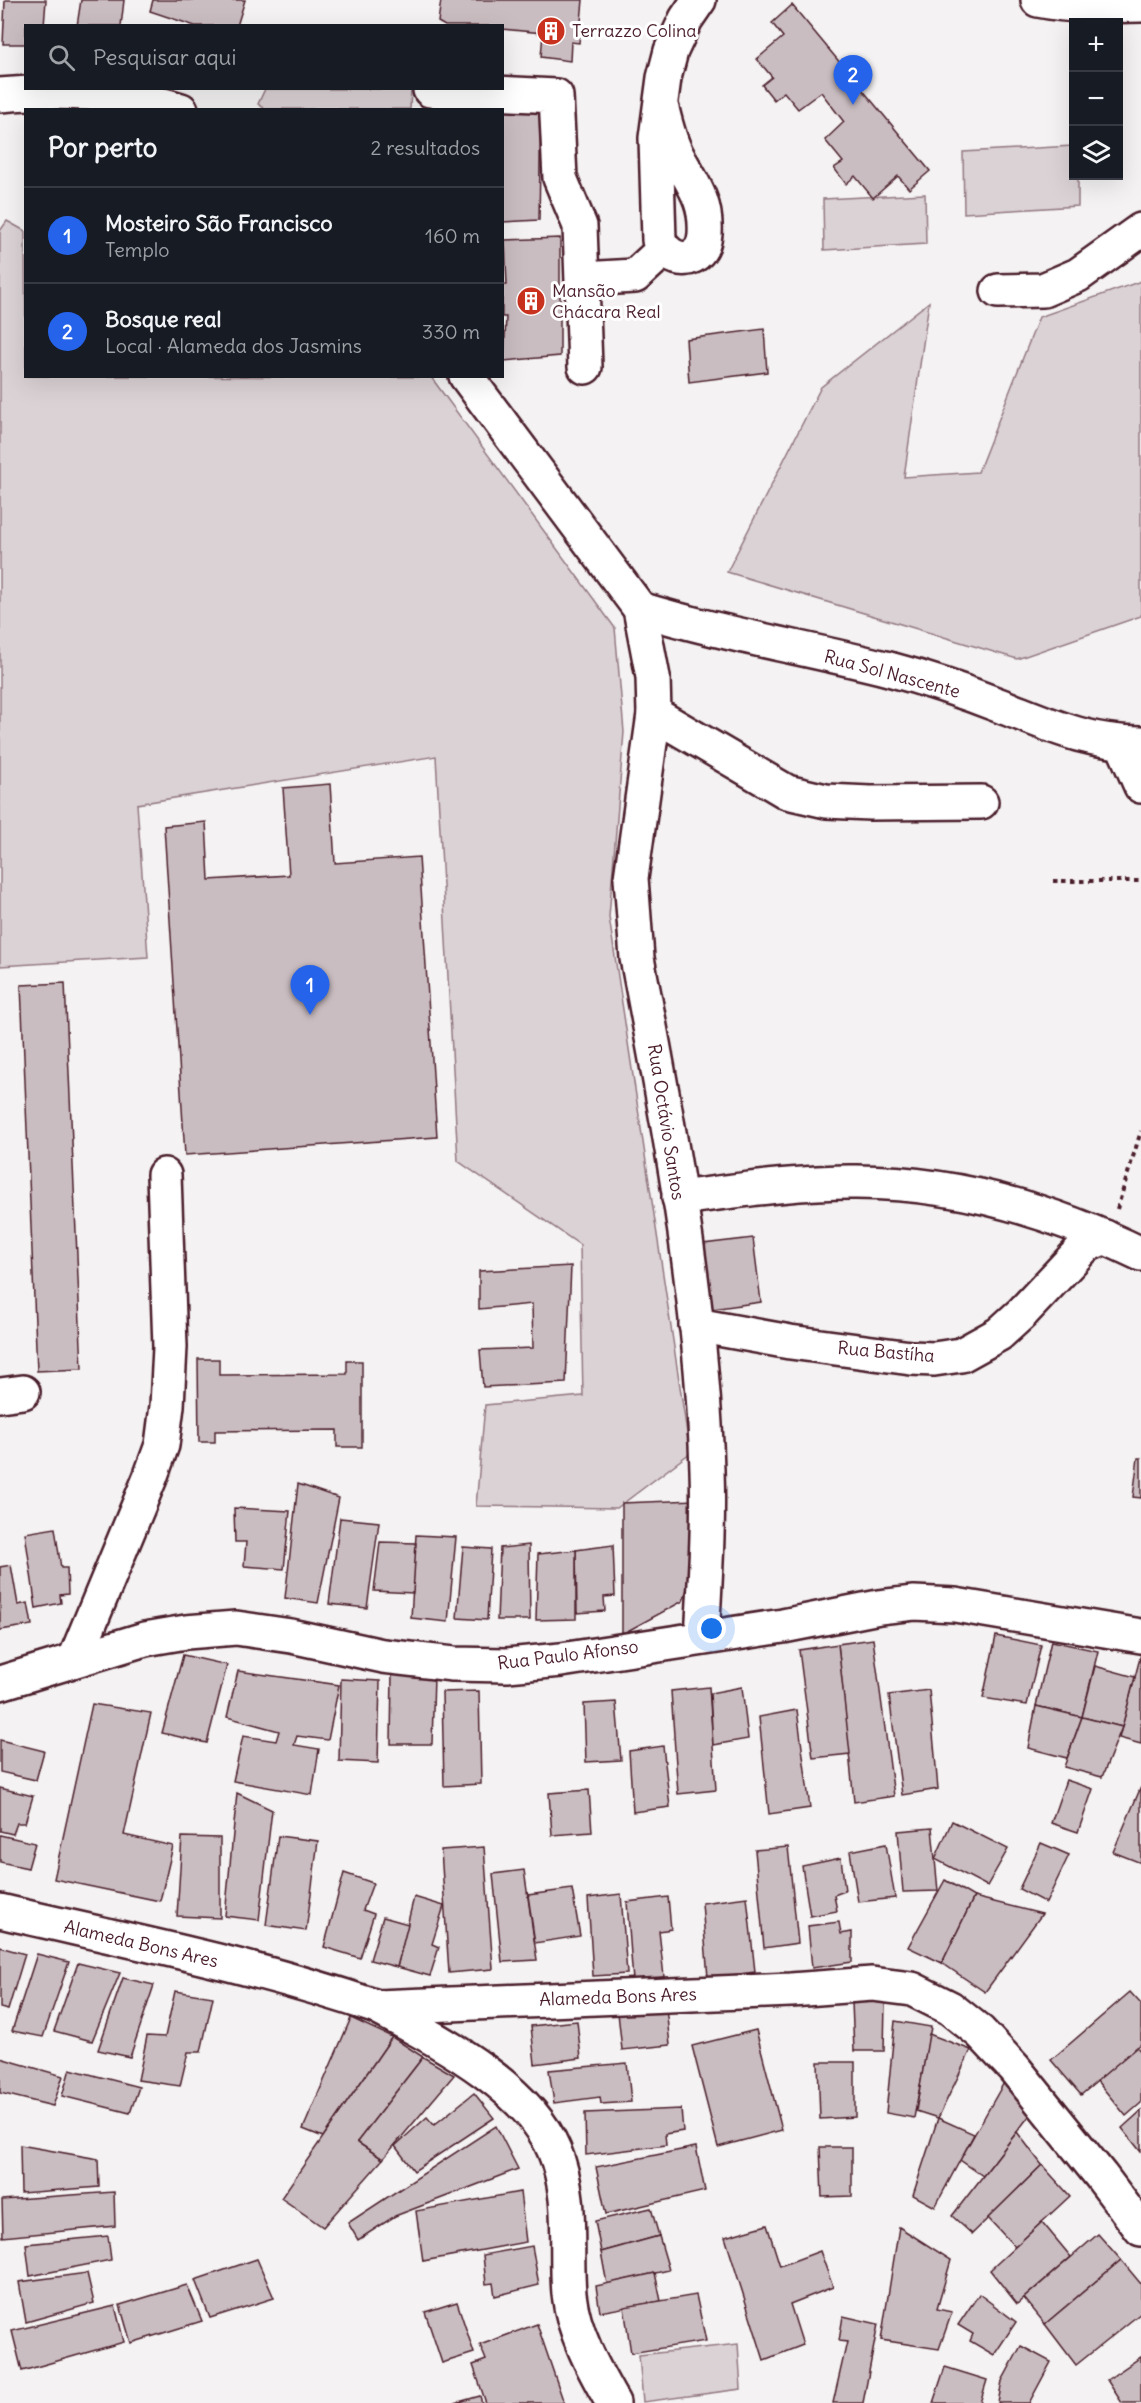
<!DOCTYPE html>
<html lang="pt">
<head>
<meta charset="utf-8">
<style>
	body { margin:0; font-family:Delius,sans-serif; background:#20242c; color:#f1f3f6 }
	.controls { position:absolute; right:18px; top:18px; display:grid; overflow:hidden; border-radius:0px; box-shadow:0 6px 24px #0002 }
	.controls button { width:54px; height:54px; display:grid; place-items:center; padding:0; border:0; border-bottom:2px solid #363941; background:#171b24; color:#f1f3f6; font:30px sans-serif }
	.you { position:absolute; left:712px; top:1629px; width:21px; height:21px; margin:-15px; border:4px solid #fff; border-radius:50%; background:#1a73e8; box-shadow:0 0 0 9px #1a73e833 }
	.badge { display:grid; place-items:center; width:39px; height:39px; border-radius:50%; background:#2563eb; color:#fff; font-size:20px; font-weight:700 }
	.pin { position:absolute; translate:-50% -50px; filter:drop-shadow(0 2px 3px #0008) }
	.pin::after { content:''; position:absolute; top:32px; width:21px; height:18px; background:inherit; clip-path:polygon(0 0,100% 0,50% 100%) }
	.list { margin:0; padding:0; list-style:none }
	h2 { display:flex; justify-content:space-between; align-items:center; height:78px; margin:0; padding:0 24px; font-size:26px }
	h2 small { font-size:20px; font-weight:400; color:#9ea1a6 }
	.list li { display:grid; grid-template-columns:39px 1fr auto; gap:18px; align-items:center; box-sizing:border-box; height:96px; padding:0 24px; border-top:2px solid #363941 }
	.list b { display:block; font-size:22px; white-space:nowrap }
	.list p { margin:0; font-size:20px; white-space:nowrap; color:#9ea1a6 }
	.list em { font-size:20px; font-style:normal; color:#9ea1a6 }
	.icon { flex:none; width:33px; height:33px; fill:none; stroke:currentColor; stroke-width:2; stroke-linecap:round; stroke-linejoin:round }
	.map { position:relative; flex:none; width:1141px; height:2403px; overflow:hidden }
	.search { position:absolute; background:#171b24; box-shadow:0 6px 24px #0002; left:24px; top:24px; width:480px; height:66px; display:flex; align-items:center; gap:15px; box-sizing:border-box; padding:0 21px; border-radius:0px; color:#9ea1a6; font-size:22px }
	.panel { position:absolute; background:#171b24; box-shadow:0 6px 24px #0002; left:24px; top:108px; width:480px; height:270px; border-radius:0px }
	.map>svg:first-child { display:block }
	.green { fill:#dbd2d5; stroke:#927880; stroke-width:1.5 }
	.building { fill:#cabdc1; stroke:#4a1f2b; stroke-width:1.5 }
	.lines { fill:none; stroke-linecap:round; stroke-linejoin:round }
	.minor-casing { stroke:#4a1f2b; stroke-width:38 }
	.path { stroke:#4a1f2b; stroke-width:4; stroke-dasharray:4.5 4.5; stroke-linecap:butt }
	.minor { stroke:#fff; stroke-width:33 }
	.labels { text-anchor:middle; stroke-width:6; stroke-linejoin:round; paint-order:stroke }
	.poi-label { font-size:18px; fill:#4a1f2b; stroke:#fff; text-anchor:start }
	.street-label { font-size:18px; fill:#4a1f2b; stroke:#fff }
</style>
</head>
<body>
<div class="map">
<svg width="1141" height="2403" viewBox="0 0 1141 2403">
	<rect width="100%" height="100%" fill="#f4f2f2"/>
	<filter id="ink" filterUnits="userSpaceOnUse"><feTurbulence type="fractalNoise" baseFrequency=".0167" numOctaves="2"/><feDisplacementMap in="SourceGraphic" scale="12" xChannelSelector="R" yChannelSelector="G"/><feConvolveMatrix kernelMatrix="1 2 1 2 8 2 1 2 1" color-interpolation-filters="sRGB"/></filter>
	<g filter="url(#ink)">
		<g class="green">
			<polygon points="265,89 411,89 410,109 265,109 258,104"/>
			<polygon points="1073,146 1074,176 1078,176 1078,206 964,213 963,152"/>
			<polygon points="925,194 926,244 824,250 823,199"/>
			<polygon points="7,221 25,231 26,376 431,377 615,628 624,732 609,917 690,1453 617,1508 476,1506 485,1405 583,1396 580,1245 458,1161 436,756 137,804 148,957 0,966 0,231"/>
			<polygon points="1141,281 1141,616 1017,659 727,572 821,387 929,302 904,477 978,472 1039,317"/>
			<polygon points="738,2344 741,2389 643,2402 639,2355"/>
		</g>
		<g class="building">
			<polygon points="5,0 46,0 44,26 26,26 26,44 3,44"/>
			<polygon points="81,0 124,0 121,26 77,26"/>
			<polygon points="153,0 245,0 237,26 195,26 150,11"/>
			<polygon points="441,0 583,0 579,43 571,42 570,61 541,57 543,33 502,29 502,26 445,26 438,22"/>
			<polygon points="792,5 930,171 909,189 898,176 873,198 855,176 846,184 834,168 843,162 825,140 844,122 821,92 798,109 784,92 774,100 762,85 772,77 757,59 783,37 772,23"/>
			<polygon points="541,108 539,220 502,222 502,110"/>
			<polygon points="560,238 560,356 504,361 506,317 502,317 502,285 507,285 505,240"/>
			<polygon points="764,329 767,372 689,382 686,339"/>
			<polygon points="330,784 335,863 419,857 437,1137 185,1155 164,826 206,822 209,880 289,875 283,788"/>
			<polygon points="65,983 82,1369 37,1371 21,985"/>
			<polygon points="753,1238 761,1302 712,1309 703,1244"/>
			<polygon points="571,1266 566,1383 483,1387 480,1350 533,1348 532,1304 479,1309 479,1271"/>
			<polygon points="198,1359 219,1359 219,1375 347,1374 347,1361 362,1361 362,1447 337,1447 337,1430 215,1431 215,1442 199,1442"/>
			<polygon points="1138,1458 1141,1458 1141,1498 1133,1497"/>
			<polygon points="298,1484 339,1498 318,1603 285,1598"/>
			<polygon points="696,1500 699,1554 683,1601 622,1634 622,1503"/>
			<polygon points="234,1508 290,1511 284,1569 244,1566 246,1542 235,1542"/>
			<polygon points="340,1518 379,1522 367,1608 329,1604"/>
			<polygon points="55,1528 61,1568 67,1568 68,1594 60,1595 61,1603 36,1608 25,1533"/>
			<polygon points="416,1535 456,1537 448,1622 411,1618"/>
			<polygon points="380,1542 416,1543 413,1593 374,1591"/>
			<polygon points="529,1545 530,1620 497,1620 500,1548"/>
			<polygon points="613,1545 615,1596 604,1597 605,1611 577,1613 576,1550"/>
			<polygon points="463,1547 491,1549 487,1620 457,1618"/>
			<polygon points="576,1550 576,1619 536,1620 538,1554"/>
			<polygon points="11,1565 18,1605 28,1603 32,1625 0,1630 0,1567"/>
			<polygon points="996,1636 1041,1645 1027,1705 983,1698"/>
			<polygon points="873,1639 894,1796 854,1802 838,1644"/>
			<polygon points="1051,1641 1098,1651 1082,1717 1036,1706"/>
			<polygon points="838,1644 850,1754 813,1758 799,1650"/>
			<polygon points="1141,1654 1141,1744 1119,1738"/>
			<polygon points="183,1655 227,1665 207,1743 162,1733"/>
			<polygon points="1095,1666 1135,1677 1122,1727 1082,1717"/>
			<polygon points="238,1671 339,1685 328,1740 297,1736 294,1745 319,1749 312,1795 233,1781 243,1736 276,1741 279,1731 227,1717"/>
			<polygon points="392,1672 434,1676 432,1744 391,1744"/>
			<polygon points="341,1679 380,1681 378,1763 339,1761"/>
			<polygon points="709,1687 716,1790 678,1794 671,1691"/>
			<polygon points="742,1687 748,1739 713,1745 710,1693"/>
			<polygon points="929,1690 938,1789 902,1795 889,1695"/>
			<polygon points="479,1691 481,1784 444,1786 442,1692"/>
			<polygon points="616,1702 621,1760 586,1762 584,1704"/>
			<polygon points="92,1704 151,1713 124,1835 173,1846 160,1901 54,1879"/>
			<polygon points="1036,1706 1082,1717 1067,1758 1028,1748"/>
			<polygon points="797,1710 810,1808 769,1814 759,1717"/>
			<polygon points="1082,1717 1122,1727 1102,1777 1064,1767"/>
			<polygon points="0,1740 44,1751 36,1780 0,1772"/>
			<polygon points="663,1746 670,1807 633,1812 629,1751"/>
			<polygon points="1066,1780 1093,1789 1078,1832 1051,1823"/>
			<polygon points="1141,1787 1141,1863 1113,1852"/>
			<polygon points="0,1788 33,1796 25,1823 17,1823 13,1834 0,1831"/>
			<polygon points="589,1790 592,1832 552,1835 549,1793"/>
			<polygon points="237,1793 272,1810 259,1920 225,1916"/>
			<polygon points="952,1821 1008,1849 987,1886 935,1859"/>
			<polygon points="932,1828 938,1891 903,1892 898,1831"/>
			<polygon points="0,1835 35,1843 28,1868 0,1862"/>
			<polygon points="278,1836 318,1841 306,1931 266,1925"/>
			<polygon points="182,1837 220,1838 220,1918 177,1916"/>
			<polygon points="1041,1843 1069,1855 1046,1903 1019,1889"/>
			<polygon points="886,1844 895,1898 858,1902 850,1851"/>
			<polygon points="484,1847 493,1969 449,1973 441,1850"/>
			<polygon points="788,1847 798,1943 764,1948 755,1850"/>
			<polygon points="841,1858 845,1891 834,1895 837,1911 810,1916 802,1866"/>
			<polygon points="524,1870 537,1960 502,1962 493,1874"/>
			<polygon points="344,1873 373,1883 363,1910 374,1914 360,1958 324,1947"/>
			<polygon points="945,1880 974,1897 942,1963 908,1947"/>
			<polygon points="572,1889 580,1936 535,1943 528,1895"/>
			<polygon points="621,1894 627,1974 593,1976 588,1898"/>
			<polygon points="414,1897 444,1906 432,1944 439,1947 430,1976 397,1967"/>
			<polygon points="668,1897 671,1929 659,1931 664,1977 633,1981 627,1902"/>
			<polygon points="747,1897 755,1972 708,1978 702,1903"/>
			<polygon points="974,1897 1042,1914 985,1992 942,1963"/>
			<polygon points="383,1917 408,1924 397,1967 370,1960"/>
			<polygon points="839,1922 841,1934 852,1932 852,1962 812,1968 808,1926"/>
			<polygon points="0,1947 25,1954 8,2010 0,2008"/>
			<polygon points="37,1954 69,1962 43,2037 12,2031"/>
			<polygon points="78,1963 120,1973 92,2041 54,2031"/>
			<polygon points="123,1978 154,1985 130,2057 98,2050"/>
			<polygon points="175,1991 213,1997 201,2052 188,2052 180,2086 138,2080 147,2036 165,2037"/>
			<polygon points="1130,1992 1141,2004 1141,2044 1081,2095 1051,2060"/>
			<polygon points="852,2002 885,2002 884,2051 854,2051"/>
			<polygon points="666,2008 670,2045 622,2050 618,2013"/>
			<polygon points="351,2018 392,2037 323,2137 303,2129"/>
			<polygon points="577,2021 581,2058 535,2064 531,2026"/>
			<polygon points="895,2021 931,2027 914,2118 886,2113"/>
			<polygon points="756,2030 782,2130 718,2147 692,2046"/>
			<polygon points="929,2034 971,2050 938,2118 916,2111"/>
			<polygon points="392,2037 423,2057 357,2142 383,2159 323,2227 281,2198"/>
			<polygon points="1137,2047 1141,2052 1141,2103 1126,2116 1097,2081"/>
			<polygon points="423,2057 454,2075 383,2159 357,2142"/>
			<polygon points="0,2058 63,2076 53,2106 0,2093"/>
			<polygon points="818,2062 855,2062 855,2117 820,2119"/>
			<polygon points="627,2063 631,2102 601,2104 600,2097 554,2103 549,2070"/>
			<polygon points="70,2069 139,2087 130,2113 62,2096"/>
			<polygon points="1006,2079 1033,2111 983,2176 960,2160"/>
			<polygon points="474,2093 494,2118 414,2171 395,2146 427,2117 434,2125"/>
			<polygon points="681,2109 683,2131 665,2134 666,2145 586,2155 585,2113"/>
			<polygon points="1141,2111 1141,2152 1122,2128"/>
			<polygon points="938,2118 974,2134 935,2207 913,2195"/>
			<polygon points="496,2126 518,2169 395,2216 358,2240 348,2223"/>
			<polygon points="1017,2132 1042,2165 972,2234 952,2216"/>
			<polygon points="20,2145 98,2159 99,2187 21,2193"/>
			<polygon points="696,2147 705,2191 606,2214 596,2167"/>
			<polygon points="820,2147 852,2147 852,2196 822,2197"/>
			<polygon points="1042,2165 1070,2196 1015,2247 988,2218"/>
			<polygon points="114,2192 115,2226 3,2237 2,2200"/>
			<polygon points="520,2192 526,2242 423,2261 416,2211"/>
			<polygon points="651,2208 659,2236 601,2252 595,2221"/>
			<polygon points="1042,2222 1071,2257 1017,2304 990,2270"/>
			<polygon points="767,2225 780,2266 820,2251 833,2287 790,2304 803,2345 764,2360 725,2237"/>
			<polygon points="899,2227 951,2260 937,2309 952,2312 939,2349 881,2340"/>
			<polygon points="1098,2234 1121,2260 1045,2324 1024,2298"/>
			<polygon points="108,2236 111,2260 30,2276 26,2244"/>
			<polygon points="659,2236 669,2270 607,2284 601,2252"/>
			<polygon points="532,2246 539,2285 495,2296 493,2283 486,2284 483,2255"/>
			<polygon points="257,2259 274,2298 210,2318 195,2280"/>
			<polygon points="1121,2260 1141,2284 1141,2313 1076,2365 1045,2324"/>
			<polygon points="87,2273 94,2303 26,2322 19,2282"/>
			<polygon points="655,2273 661,2301 600,2312 596,2286"/>
			<polygon points="187,2285 202,2321 131,2343 120,2305"/>
			<polygon points="979,2294 1016,2322 994,2355 970,2341 973,2334 958,2325"/>
			<polygon points="696,2295 706,2341 631,2353 624,2307"/>
			<polygon points="457,2302 474,2353 442,2363 425,2312"/>
			<polygon points="115,2306 124,2342 22,2371 12,2331"/>
			<polygon points="843,2316 878,2324 863,2403 833,2403 847,2342 839,2341"/>
			<polygon points="537,2324 564,2403 486,2403 473,2365 486,2360 480,2345"/>
			<polygon points="1021,2346 1051,2362 1029,2403 998,2403 1002,2381"/>
			<polygon points="1141,2357 1141,2403 1122,2403 1107,2380"/>
			<polygon points="945,2367 987,2380 980,2403 933,2403"/>
			<polygon points="480,2396 482,2403 455,2403"/>
		</g>
		<g class="lines">
			<g class="minor-casing">
				<g id="minor">
					<path d="M1038 0C1072 7 1106 6 1141 5"/>
					<polyline points="430,90 556,96 560,178 580,226 585,367"/>
					<path d="M0 95C62 89 122 91 181 110"/>
					<path d="M662 109C666 126 670 142 678 157 693 185 707 201 705 234 703 265 670 266 659 240L656 138 664 78 671 51 686 19 699 0"/>
					<polyline points="583,279 635,276 663,250"/>
					<polyline points="998,291 1043,290 1078,275 1141,230"/>
					<path d="M466 376 640 609 653 677 654 714 631 878 637 958C669 1125 702 1300 707 1470 709 1526 705 1582 702 1638"/>
					<path d="M640 609C722 634 806 648 889 669 927 679 965 692 1001 706 1050 725 1087 743 1141 743"/>
					<polyline points="654,714 787,792 826,801 870,803 981,802"/>
					<polyline points="1122,743 1141,786"/>
					<path d="M679 1198C736 1191 793 1182 851 1182 952 1181 1051 1210 1141 1254"/>
					<polyline points="696,1325 790,1342 911,1358 934,1359 961,1355 999,1334 1022,1313 1085,1246 1105,1237"/>
					<polyline points="0,1395 23,1392"/>
					<polyline points="75,1659 150,1478 162,1445 167,1406 170,1347 164,1175"/>
					<polyline points="0,1683 145,1639 186,1632 236,1628 291,1636 383,1656 453,1664 507,1665 561,1660 783,1626 879,1607 914,1603 955,1605 1141,1636"/>
					<path d="M0 1911C126 1940 254 1965 377 2007L791 1990 872 1984 912 1989 950 2008 980 2032 1014 2068 1101 2176 1141 2229"/>
					<path d="M377 2007C435 2039 527 2085 554 2150 574 2197 565 2246 569 2294 573 2332 594 2370 613 2403"/>
				</g>
			</g>
			<g class="path">
				<polyline points="1053,881 1141,881"/>
				<polyline points="1117,1209 1141,1131"/>
			</g>
			<use href="#minor" class="minor"/>
		</g>
	</g>
	<defs>
		<g id="building-disc" transform="scale(1.5)"><circle r="9.5" fill="#c8321e" stroke="#fff"/><path d="M-4-6H4V6H1V3H-1V6H-4ZM-2.5-4.3h1.7v1.8h-1.7ZM.8-4.3h1.7v1.8H.8ZM-2.5-1h1.7V.8h-1.7ZM.8-1h1.7V.8H.8Z" fill="#fff"/></g>
	</defs>
	<g fill-rule="evenodd">
		<use href="#building-disc" x="551" y="31"/>
		<use href="#building-disc" x="531" y="301"/>
	</g>
	<g class="labels">
		<g class="poi-label">
			<text x="572" y="37">Terrazzo Colina</text>
			<text x="552" y="297">Mansão<tspan x="552" dy="21">Chácara Real</tspan></text>
		</g>
		<g class="street-label">
			<text transform="translate(892 674) rotate(15)" y="6">Rua Sol Nascente</text>
			<text transform="translate(666 1122) rotate(81)" y="6">Rua Octávio Santos</text>
			<text transform="translate(886 1352) rotate(5)" y="6">Rua Bastíha</text>
			<text transform="translate(568 1655) rotate(-7)" y="6">Rua Paulo Afonso</text>
			<text transform="translate(141 1944) rotate(13)" y="6">Alameda Bons Ares</text>
			<text transform="translate(618 1997) rotate(-2)" y="6">Alameda Bons Ares</text>
		</g>
	</g>
</svg>
<div class="controls">
<button>+</button>
<button>−</button>
<button><svg class="icon" aria-label="layers" viewBox="0 0 24 24"><path d="M12 4l9 5-9 5-9-5zM3 14l9 5 9-5"/></svg></button>
</div>
<div class="you"></div>
<div class="pin badge" style="left:310px;top:1015px">1</div>
<div class="pin badge" style="left:853px;top:105px">2</div>
<div class="search"><svg class="icon" aria-label="search" viewBox="0 0 24 24"><circle cx="10" cy="10" r="6"/><path d="M15 15l6 6"/></svg>Pesquisar aqui</div>
<section class="panel">
<h2>Por perto<small>2 resultados</small></h2>
<ul class="list">
<li><span class="badge">1</span><div><b>Mosteiro São Francisco</b><p>Templo</p></div><em>160 m</em></li>
<li><span class="badge">2</span><div><b>Bosque real</b><p>Local · Alameda dos Jasmins</p></div><em>330 m</em></li>
</ul>
</section>
</div>
</body>
</html>
